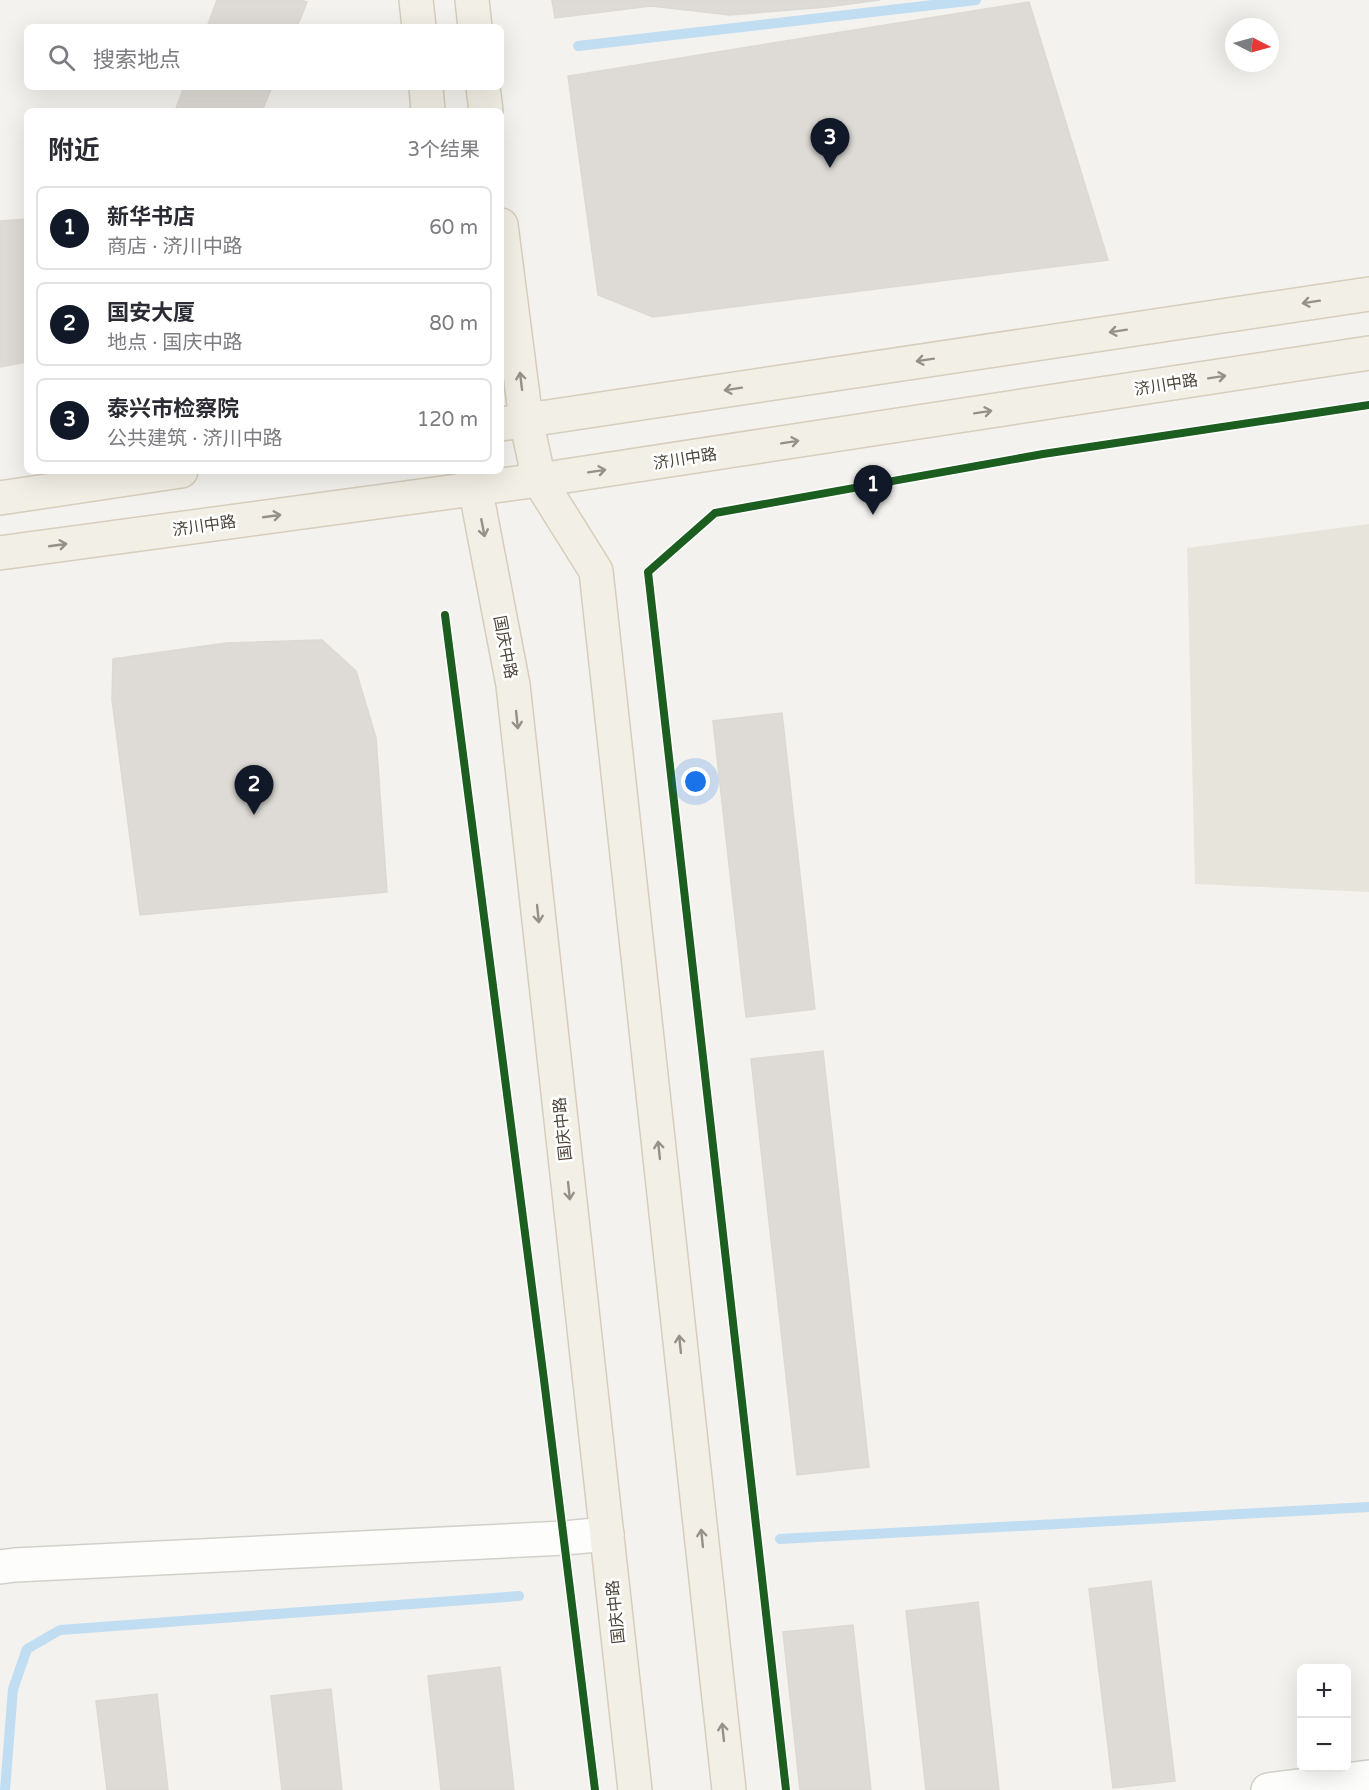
<!DOCTYPE html>
<html lang="zh">
<head>
<meta charset="utf-8">
<style>
	body { margin:0; font-family:"Varela Round","Noto Sans SC",sans-serif; background:#f7f7f7; color:#2b2b33 }
	.controls { position:absolute; right:18px; bottom:18px; display:grid; overflow:hidden; border-radius:9px; box-shadow:0 6px 24px #0002 }
	.controls button { width:54px; height:54px; display:grid; place-items:center; padding:0; border:0; border-bottom:2px solid #e1e1e2; background:#fff; color:#2b2b33; font:30px sans-serif }
	.compass { position:absolute; left:1225px; top:18px; width:54px; height:54px; border-radius:50%; background:#fff; box-shadow:0 6px 24px #0002; rotate:96deg }
	.you { position:absolute; left:696px; top:782px; width:21px; height:21px; margin:-15px; border:4px solid #fff; border-radius:50%; background:#1a73e8; box-shadow:0 0 0 9px #1a73e833 }
	.badge { display:grid; place-items:center; width:39px; height:39px; border-radius:50%; background:#111827; color:#fff; font-size:20px; font-weight:700 }
	.pin { position:absolute; translate:-50% -50px; filter:drop-shadow(0 2px 3px #0008) }
	.pin::after { content:''; position:absolute; top:32px; width:21px; height:18px; background:inherit; clip-path:polygon(0 0,100% 0,50% 100%) }
	.list { margin:0; padding:0; list-style:none }
	h2 { display:flex; justify-content:space-between; align-items:center; height:78px; margin:0; padding:0 24px; font-size:26px }
	h2 small { font-size:20px; font-weight:400; color:#7c7c81 }
	.list li { display:grid; grid-template-columns:39px 1fr auto; gap:18px; align-items:center; box-sizing:border-box; height:84px; margin:0 12px 12px; padding:0 12px; border:2px solid #e1e1e2; border-radius:9px }
	.list b { display:block; font-size:22px; white-space:nowrap }
	.list p { margin:0; font-size:20px; white-space:nowrap; color:#7c7c81 }
	.list em { font-size:20px; font-style:normal; color:#7c7c81 }
	.icon { flex:none; width:33px; height:33px; fill:none; stroke:currentColor; stroke-width:2; stroke-linecap:round; stroke-linejoin:round }
	.map { position:relative; flex:none; width:1369px; height:1790px; overflow:hidden }
	.search { position:absolute; background:#fff; box-shadow:0 6px 24px #0002; left:24px; top:24px; width:480px; height:66px; display:flex; align-items:center; gap:15px; box-sizing:border-box; padding:0 21px; border-radius:9px; color:#7c7c81; font-size:22px }
	.panel { position:absolute; background:#fff; box-shadow:0 6px 24px #0002; left:24px; top:108px; width:480px; height:366px; border-radius:9px }
	.map>svg:first-child { display:block }
	.residential { fill:#e7e4dc }
	.lines { fill:none; stroke-linecap:round; stroke-linejoin:round }
	.stream { stroke:#c0ddf1; stroke-width:10 }
	.building { fill:#dedbd6; stroke:#dcd9d4; stroke-width:1.5 }
	.minor-casing { stroke:#d2d0cb; stroke-width:36 }
	.major-casing { stroke:#d6cebb; stroke-width:36 }
	.minor { stroke:#fdfdfc; stroke-width:33 }
	.major { stroke:#f2efe6; stroke-width:33 }
	.cycleway-casing { stroke:#fff; stroke-width:11 }
	.cycleway { stroke:#1b5e20; stroke-width:8 }
	.oneway { stroke:#969187 }
	.labels { text-anchor:middle; stroke-width:5; stroke-linejoin:round; paint-order:stroke }
	.street-label { font-size:16px; fill:#4b4439; stroke:#fff }
</style>
</head>
<body>
<div class="map">
<svg width="1369" height="1790" viewBox="0 0 1369 1790">
	<rect width="100%" height="100%" fill="#f4f2ee"/>
	<polygon class="residential" points="1369,524 1369,892 1195,884 1187,548"/>
	<g class="lines">
		<g class="stream">
			<polyline points="578,46 976,0"/>
			<polyline points="780,1539 1369,1507"/>
			<polyline points="5,1790 13,1689 27,1649 60,1630 519,1596"/>
		</g>
	</g>
	<g class="building">
		<polygon points="217,0 301,0 307,2 297,27 207,27"/>
		<polygon points="552,0 880,0 827,7 730,15 651,6 555,18"/>
		<polygon points="1029,2 1108,260 653,317 598,295 568,76"/>
		<polygon points="184,87 272,87 262,111 175,111"/>
		<polygon points="27,219 27,362 0,367 0,221"/>
		<polygon points="322,640 356,671 376,738 387,892 140,915 112,700 113,659 226,643"/>
		<polygon points="782,713 815,1009 746,1017 713,721"/>
		<polygon points="823,1051 869,1467 797,1475 751,1059"/>
		<polygon points="1151,1581 1175,1781 1113,1788 1089,1589"/>
		<polygon points="978,1602 999,1790 926,1790 906,1611"/>
		<polygon points="853,1625 871,1790 800,1790 783,1632"/>
		<polygon points="500,1667 514,1790 441,1790 428,1676"/>
		<polygon points="331,1689 342,1790 282,1790 271,1696"/>
		<polygon points="157,1694 168,1790 107,1790 96,1701"/>
	</g>
	<g class="lines">
		<g class="minor-casing">
			<g id="minor">
				<polyline points="0,1567 15,1565 564,1538 607,1534"/>
				<polyline points="1268,1790 1369,1777"/>
			</g>
		</g>
		<g class="major-casing">
			<g id="major">
				<polyline points="416,0 419,27"/>
				<polyline points="472,0 475,27"/>
				<polyline points="426,87 428,111"/>
				<polyline points="483,87 486,111"/>
				<polyline points="501,225 526,420 539,480 596,571 729,1790"/>
				<polyline points="501,424 1369,294"/>
				<polyline points="472,471 513,685 635,1790"/>
				<polyline points="0,498 181,471"/>
				<polyline points="0,553 539,480 1369,353"/>
			</g>
		</g>
		<use href="#minor" class="minor"/>
		<use href="#major" class="major"/>
		<g class="cycleway-casing">
			<g id="cycleway">
				<polyline points="445,615 544,1380 595,1790"/>
				<polyline points="786,1790 648,572 715,513 1043,454 1369,405"/>
			</g>
		</g>
		<use href="#cycleway" class="cycleway"/>
	</g>
	<defs><path id="oneway-shaft" d="M-6 0H5M1.5-3L5.5 0L1.5 3" fill="none" stroke-width="1.6" stroke-linecap="round" stroke-linejoin="round" transform="scale(1.5)"/></defs>
	<g class="oneway">
		<use href="#oneway-shaft" transform="translate(1311 302) rotate(171)"/>
		<use href="#oneway-shaft" transform="translate(1118 331) rotate(171)"/>
		<use href="#oneway-shaft" transform="translate(925 360) rotate(171)"/>
		<use href="#oneway-shaft" transform="translate(1217 377) rotate(-9)"/>
		<use href="#oneway-shaft" transform="translate(521 381) rotate(-97)"/>
		<use href="#oneway-shaft" transform="translate(733 389) rotate(171)"/>
		<use href="#oneway-shaft" transform="translate(983 412) rotate(-9)"/>
		<use href="#oneway-shaft" transform="translate(790 442) rotate(-9)"/>
		<use href="#oneway-shaft" transform="translate(597 471) rotate(-9)"/>
		<use href="#oneway-shaft" transform="translate(272 516) rotate(-8)"/>
		<use href="#oneway-shaft" transform="translate(483 528) rotate(79)"/>
		<use href="#oneway-shaft" transform="translate(58 545) rotate(-8)"/>
		<use href="#oneway-shaft" transform="translate(517 720) rotate(84)"/>
		<use href="#oneway-shaft" transform="translate(538 914) rotate(84)"/>
		<use href="#oneway-shaft" transform="translate(659 1150) rotate(-96)"/>
		<use href="#oneway-shaft" transform="translate(569 1191) rotate(84)"/>
		<use href="#oneway-shaft" transform="translate(680 1344) rotate(-96)"/>
		<use href="#oneway-shaft" transform="translate(702 1538) rotate(-96)"/>
		<use href="#oneway-shaft" transform="translate(723 1732) rotate(-96)"/>
	</g>
	<g class="labels">
		<g class="street-label">
			<text transform="translate(1166 384) rotate(-9)" y="6">济川中路</text>
			<text transform="translate(685 458) rotate(-9)" y="6">济川中路</text>
			<text transform="translate(204 525) rotate(-8)" y="6">济川中路</text>
			<text transform="translate(506 647) rotate(79)" y="6">国庆中路</text>
			<text transform="translate(562 1129) rotate(-96)" y="6">国庆中路</text>
			<text transform="translate(615 1612) rotate(-96)" y="6">国庆中路</text>
		</g>
	</g>
</svg>
<div class="controls">
<button>+</button>
<button>−</button>
</div>
<svg class="compass" viewBox="-18 -18 36 36"><path d="M0-13l5 13h-10z" fill="#e53935"/><path d="M0 13l5-13h-10z" fill="#7c7c81"/></svg>
<div class="you"></div>
<div class="pin badge" style="left:873px;top:515px">1</div>
<div class="pin badge" style="left:254px;top:815px">2</div>
<div class="pin badge" style="left:830px;top:168px">3</div>
<div class="search"><svg class="icon" aria-label="search" viewBox="0 0 24 24"><circle cx="10" cy="10" r="6"/><path d="M15 15l6 6"/></svg>搜索地点</div>
<section class="panel">
<h2>附近<small>3个结果</small></h2>
<ul class="list">
<li><span class="badge">1</span><div><b>新华书店</b><p>商店 · 济川中路</p></div><em>60 m</em></li>
<li><span class="badge">2</span><div><b>国安大厦</b><p>地点 · 国庆中路</p></div><em>80 m</em></li>
<li><span class="badge">3</span><div><b>泰兴市检察院</b><p>公共建筑 · 济川中路</p></div><em>120 m</em></li>
</ul>
</section>
</div>
</body>
</html>
